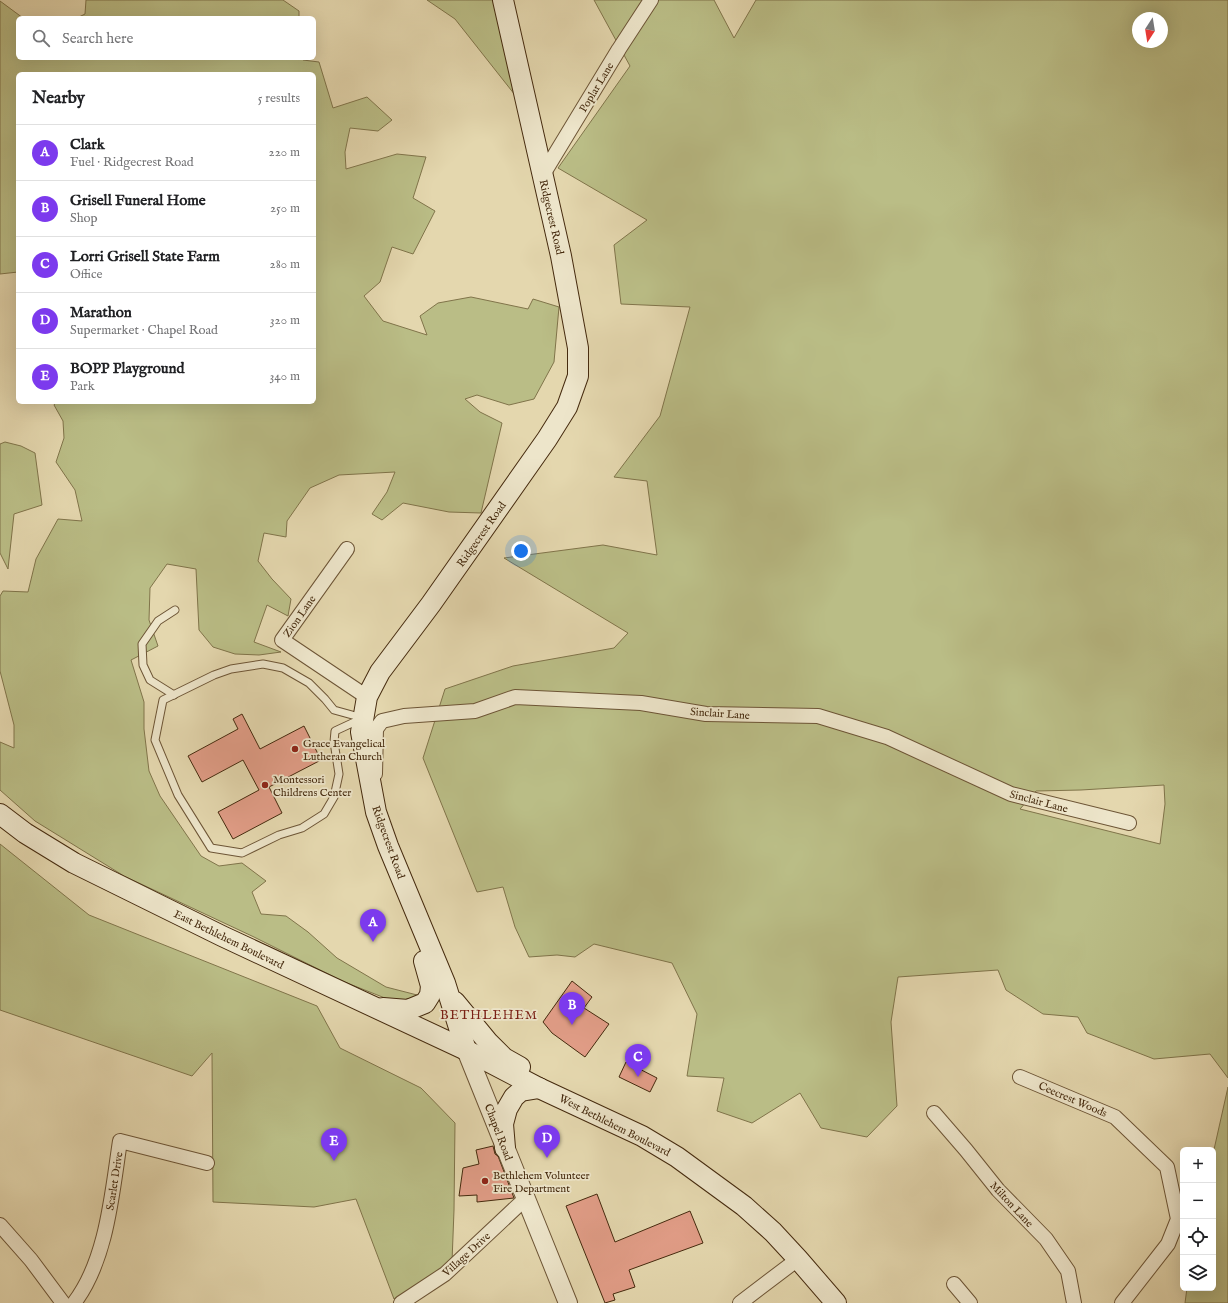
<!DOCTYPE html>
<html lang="en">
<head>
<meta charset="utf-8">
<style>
	body { margin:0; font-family:"IM FELL English",serif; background:#f2f2f2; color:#202124 }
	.controls { position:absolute; right:12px; bottom:12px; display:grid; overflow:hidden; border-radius:6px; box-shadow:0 4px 16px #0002 }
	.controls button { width:36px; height:36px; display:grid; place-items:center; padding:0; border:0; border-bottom:1px solid #e0e0e0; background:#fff; color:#202124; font:20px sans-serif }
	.compass { position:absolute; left:1132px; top:12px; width:36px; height:36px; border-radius:50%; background:#fff; box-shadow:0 4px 16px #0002; rotate:192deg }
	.you { position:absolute; left:521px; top:551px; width:14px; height:14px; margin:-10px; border:3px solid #fff; border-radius:50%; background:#1a73e8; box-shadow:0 0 0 6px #1a73e833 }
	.badge { display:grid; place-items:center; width:26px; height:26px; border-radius:50%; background:#7c3aed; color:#fff; font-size:13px; font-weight:700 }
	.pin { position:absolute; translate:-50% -33px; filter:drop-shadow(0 1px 2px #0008) }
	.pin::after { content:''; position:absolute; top:21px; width:14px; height:12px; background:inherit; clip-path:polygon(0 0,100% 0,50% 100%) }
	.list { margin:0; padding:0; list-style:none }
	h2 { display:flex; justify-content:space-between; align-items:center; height:52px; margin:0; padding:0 16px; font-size:17px }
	h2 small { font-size:13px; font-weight:400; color:#757577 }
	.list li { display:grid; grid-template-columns:26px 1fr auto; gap:12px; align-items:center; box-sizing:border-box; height:56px; padding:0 16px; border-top:1px solid #e0e0e0 }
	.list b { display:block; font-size:15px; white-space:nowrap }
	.list p { margin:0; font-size:13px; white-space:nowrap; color:#757577 }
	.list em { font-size:13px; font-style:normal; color:#757577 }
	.icon { flex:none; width:22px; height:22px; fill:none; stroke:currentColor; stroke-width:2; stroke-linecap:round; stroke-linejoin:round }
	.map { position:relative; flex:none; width:1228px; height:1303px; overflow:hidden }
	.search { position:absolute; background:#fff; box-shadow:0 4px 16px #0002; left:16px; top:16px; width:300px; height:44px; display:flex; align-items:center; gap:10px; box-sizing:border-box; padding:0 14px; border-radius:6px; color:#757577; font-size:15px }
	.panel { position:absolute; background:#fff; box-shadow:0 4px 16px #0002; left:16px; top:72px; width:300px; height:332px; border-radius:6px }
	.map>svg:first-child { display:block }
	.green { fill:#babd86; stroke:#80744a; fill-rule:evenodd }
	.building { fill:#e19d87; stroke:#452a0e }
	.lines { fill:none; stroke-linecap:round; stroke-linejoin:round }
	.service-casing { stroke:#6d5536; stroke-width:9 }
	.minor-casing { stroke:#6d5536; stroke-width:16 }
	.tertiary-casing { stroke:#6d5536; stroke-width:20 }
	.secondary-casing { stroke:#452a0e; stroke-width:22 }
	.service { stroke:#ede5ca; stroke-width:7 }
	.minor { stroke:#ede5ca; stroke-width:14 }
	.tertiary { stroke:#ede5ca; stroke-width:18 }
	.secondary { stroke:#ede5ca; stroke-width:20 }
	.poi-dot { fill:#8f2418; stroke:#ede5ca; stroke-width:1.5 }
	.labels { text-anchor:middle; stroke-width:3.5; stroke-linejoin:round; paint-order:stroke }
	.street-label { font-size:11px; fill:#452a0e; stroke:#ede5ca }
	.poi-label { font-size:11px; fill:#452a0e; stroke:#ede5ca; text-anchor:start }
	.quarter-label { font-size:13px; letter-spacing:1px; fill:#7a1f14; stroke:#ede5ca }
</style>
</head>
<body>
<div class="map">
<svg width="1228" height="1303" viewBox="0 0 1228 1303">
	<rect width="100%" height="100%" fill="#e4d7ae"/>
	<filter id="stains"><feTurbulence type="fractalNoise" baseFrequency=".005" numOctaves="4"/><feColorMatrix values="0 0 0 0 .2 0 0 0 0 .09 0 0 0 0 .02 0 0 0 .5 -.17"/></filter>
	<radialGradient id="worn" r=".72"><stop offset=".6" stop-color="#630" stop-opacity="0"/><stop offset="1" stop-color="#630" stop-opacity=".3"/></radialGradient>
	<g class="green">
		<polygon points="86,0 283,0 299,11 299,18 77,18 85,14"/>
		<polygon points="427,0 496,0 515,95 455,19"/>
		<path d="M594 0H714L734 38 756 0H1228V1078L1210 1054 1154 1059 1087 1033 1078 1017 1043 1014 1006 990 998 970 898 977 891 1022 897 1106 867 1137 821 1128 800 1093 752 1123 717 1111 724 1078 687 1076 697 1014 672 963 594 944 575 957 557 955 529 957 515 927 503 887 477 892 423 758 445 689 513 666 614 648 628 633 504 558 603 545 657 555 647 481 614 477 660 416 690 307 621 304 614 245 647 220 558 168 630 66ZM1138 18H1162V42H1138ZM1164 785 1165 804 1160 844 1020 809 1036 791 1081 790Z"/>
		<polygon points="0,1 23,18 18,18 18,58 303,58 303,60 319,62 333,108 367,97 392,120 378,131 350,128 345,152 346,169 397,154 426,157 413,198 435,211 413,254 392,247 380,282 364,296 383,321 427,335 420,316 438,303 471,297 528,309 533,299 559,307 554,362 534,399 509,405 477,395 465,399 480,412 502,423 481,513 449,512 403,503 382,520 372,514 387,492 395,472 339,475 310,488 287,521 286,537 264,533 258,561 272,579 291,599 288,616 267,605 254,642 281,652 259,655 235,654 213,647 199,630 196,569 167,564 150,588 149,620 158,646 131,660 144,702 144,729 149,771 160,796 201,856 219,866 242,863 266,881 252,892 261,914 286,916 308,932 337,958 386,987 421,996 395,1002 342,981 254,937 124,876 35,821 0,790 0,742 14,748 14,725 0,671 0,596 3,591 28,592 36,559 58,519 82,521 75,490 56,462 64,438 63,421 54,405 56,402 314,402 314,74 18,74 18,272 0,274"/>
		<polygon points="5,442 21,446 35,453 42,505 14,514 8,569 0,553 0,444"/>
		<polygon points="0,844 89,915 317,1006 340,1048 421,1088 455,1123 454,1210 452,1262 442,1270 394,1299 356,1199 314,1207 213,1202 212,1053 192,1076 0,1010"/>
		<polygon points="1228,1087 1228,1303 1185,1303 1187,1288 1213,1288 1213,1154"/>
	</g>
	<g class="building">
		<polygon points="242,714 260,749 304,726 321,760 269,787 282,813 233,839 218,812 259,790 243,760 202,782 188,756 238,729 233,719"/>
		<polygon points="572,981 592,997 584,1008 609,1024 585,1057 552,1033 543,1022"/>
		<polygon points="626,1062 657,1078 650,1092 619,1077"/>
		<polygon points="493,1146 495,1154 498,1156 514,1198 477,1202 477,1195 459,1196 463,1168 479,1164 476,1150"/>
		<polygon points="597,1194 615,1242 690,1211 703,1243 629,1270 635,1287 613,1294 615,1300 605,1303 566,1206"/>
	</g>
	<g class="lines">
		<g class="service-casing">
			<g id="service">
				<polygon points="263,664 283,668 309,683 325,699 334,710 363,718 335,731 334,742 339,774 334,797 324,814 302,828 279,835 242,853 211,848 178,795 155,740 163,700 214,675 231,669"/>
				<polyline points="174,695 150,680 143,665 142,644 158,621 175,610"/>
			</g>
		</g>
		<g class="minor-casing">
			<g id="minor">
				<polyline points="542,176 619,49 651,0"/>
				<polyline points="347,549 282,640 367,697"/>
				<polyline points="375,774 376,729 382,721 404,716 475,711 515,697 641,703 706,714 818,716 887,737 1011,794 1129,823"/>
				<polyline points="1020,1077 1115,1117 1167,1167 1178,1219 1168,1244 1122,1303"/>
				<polyline points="934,1113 966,1150 998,1190 1046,1239 1068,1271 1074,1303"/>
				<polyline points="0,1225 31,1260 63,1303"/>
				<polyline points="954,1284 970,1303"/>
				<path d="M74 1303C107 1260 112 1193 120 1141L207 1163"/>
				<polyline points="401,1303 445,1274 525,1199"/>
				<polyline points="740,1303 798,1259"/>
			</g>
		</g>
		<g class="tertiary-casing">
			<polyline id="tertiary" points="466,1050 568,1303"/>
		</g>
		<g class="secondary-casing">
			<g id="secondary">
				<polyline points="0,814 25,833 74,863 222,936 466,1050 539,1088 642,1136 677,1157 744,1206 773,1232 798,1259 836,1303"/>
				<polyline points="455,1002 488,1042 504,1058 520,1067"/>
				<polyline points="383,1008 408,1010 425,1003 430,995 431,986 424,961"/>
				<polyline points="466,1050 445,983 388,846 376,812 361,732 367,697 380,672 431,604 547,439 567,407 578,376 578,348 561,256 503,0"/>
				<polyline points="505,1148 503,1124 507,1109 514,1097 521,1091 539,1088"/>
			</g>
		</g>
		<use href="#service" class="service"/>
		<use href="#minor" class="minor"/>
		<use href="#tertiary" class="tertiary"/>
		<use href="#secondary" class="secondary"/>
	</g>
	<g class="poi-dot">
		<circle cx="295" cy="749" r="4"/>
		<circle cx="265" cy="785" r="4"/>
		<circle cx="485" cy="1181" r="4"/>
	</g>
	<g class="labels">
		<g class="street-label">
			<text transform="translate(596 87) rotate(-59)" y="4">Poplar Lane</text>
			<text transform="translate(552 217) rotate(77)" y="4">Ridgecrest Road</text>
			<text transform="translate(481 534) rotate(-55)" y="4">Ridgecrest Road</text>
			<text transform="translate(299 616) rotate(-55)" y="4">Zion Lane</text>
			<text transform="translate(720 713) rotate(4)" y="4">Sinclair Lane</text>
			<text transform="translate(1039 801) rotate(15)" y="4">Sinclair Lane</text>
			<text transform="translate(389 842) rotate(70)" y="4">Ridgecrest Road</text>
			<text transform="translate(229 939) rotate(26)" y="4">East Bethlehem Boulevard</text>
			<text transform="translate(1073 1099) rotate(23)" y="4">Ceecrest Woods</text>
			<text transform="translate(615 1125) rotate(27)" y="4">West Bethlehem Boulevard</text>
			<text transform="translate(499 1132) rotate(69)" y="4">Chapel Road</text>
			<text transform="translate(114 1181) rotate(-81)" y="4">Scarlet Drive</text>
			<text transform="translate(1012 1204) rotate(47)" y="4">Milton Lane</text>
			<text transform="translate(466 1254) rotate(-42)" y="4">Village Drive</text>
		</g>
		<g class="poi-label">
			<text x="303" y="747">Grace Evangelical<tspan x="303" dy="13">Lutheran Church</tspan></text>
			<text x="273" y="783">Montessori<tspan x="273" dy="13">Childrens Center</tspan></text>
			<text x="493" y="1179">Bethlehem Volunteer<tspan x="493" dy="13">Fire Department</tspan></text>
		</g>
		<g class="quarter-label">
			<text x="489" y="1019">BETHLEHEM</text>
		</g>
	</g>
	<rect width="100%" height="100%" filter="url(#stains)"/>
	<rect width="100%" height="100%" fill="url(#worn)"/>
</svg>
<div class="controls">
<button>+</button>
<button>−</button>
<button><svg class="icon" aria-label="locate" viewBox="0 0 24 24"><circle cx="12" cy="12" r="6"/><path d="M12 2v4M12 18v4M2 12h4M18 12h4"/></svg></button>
<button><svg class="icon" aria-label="layers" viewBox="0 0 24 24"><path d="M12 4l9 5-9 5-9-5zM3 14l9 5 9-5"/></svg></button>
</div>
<svg class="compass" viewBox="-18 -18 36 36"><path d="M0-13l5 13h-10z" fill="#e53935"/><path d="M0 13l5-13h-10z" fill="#757577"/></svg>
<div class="you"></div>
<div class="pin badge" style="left:373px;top:942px">A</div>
<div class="pin badge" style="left:572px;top:1025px">B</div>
<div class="pin badge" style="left:638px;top:1077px">C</div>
<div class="pin badge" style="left:547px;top:1158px">D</div>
<div class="pin badge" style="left:334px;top:1161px">E</div>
<div class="search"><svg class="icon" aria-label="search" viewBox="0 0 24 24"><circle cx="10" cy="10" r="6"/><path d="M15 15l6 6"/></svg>Search here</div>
<section class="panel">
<h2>Nearby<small>5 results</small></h2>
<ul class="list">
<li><span class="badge">A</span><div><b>Clark</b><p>Fuel · Ridgecrest Road</p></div><em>220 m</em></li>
<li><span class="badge">B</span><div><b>Grisell Funeral Home</b><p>Shop</p></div><em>250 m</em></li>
<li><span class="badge">C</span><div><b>Lorri Grisell State Farm</b><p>Office</p></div><em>280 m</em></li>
<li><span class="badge">D</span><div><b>Marathon</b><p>Supermarket · Chapel Road</p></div><em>320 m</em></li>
<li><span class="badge">E</span><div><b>BOPP Playground</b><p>Park</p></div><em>340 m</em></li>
</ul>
</section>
</div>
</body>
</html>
